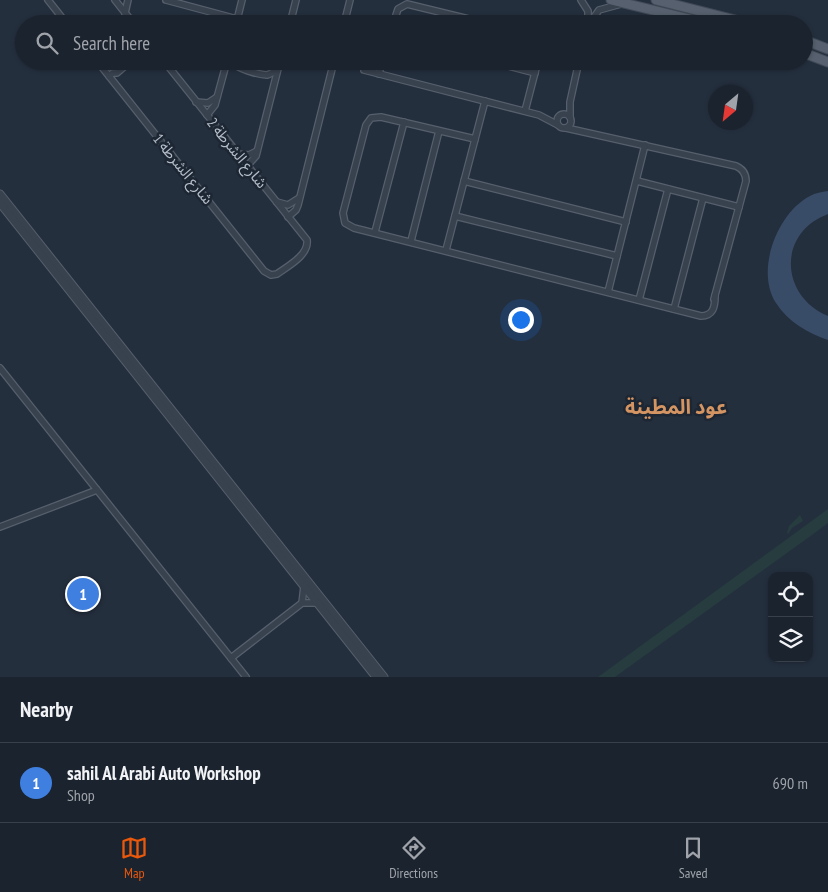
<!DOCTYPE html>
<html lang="en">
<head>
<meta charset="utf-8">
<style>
	body { margin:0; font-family:"PT Sans Narrow","Noto Sans Arabic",sans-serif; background:#282f3a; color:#f1f3f6 }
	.controls { position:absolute; right:15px; bottom:15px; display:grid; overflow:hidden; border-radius:10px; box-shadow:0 1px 4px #0004 }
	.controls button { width:45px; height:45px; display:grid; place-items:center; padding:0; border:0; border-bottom:1px solid #39404a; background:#1b232e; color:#f1f3f6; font:25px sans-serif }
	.compass { position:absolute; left:708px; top:85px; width:45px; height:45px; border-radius:50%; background:#1b232e; box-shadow:0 1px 4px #0004; rotate:209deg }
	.you { position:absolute; left:520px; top:319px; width:18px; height:18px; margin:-12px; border:4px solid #fff; border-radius:50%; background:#1a73e8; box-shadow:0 0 0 8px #1a73e833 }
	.badge { display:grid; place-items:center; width:32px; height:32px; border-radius:50%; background:#ea580c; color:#fff; font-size:16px; font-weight:700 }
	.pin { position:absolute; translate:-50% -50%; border:2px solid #fff; box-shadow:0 1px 5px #0006 }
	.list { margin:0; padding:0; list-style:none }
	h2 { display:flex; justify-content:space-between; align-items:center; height:65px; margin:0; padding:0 20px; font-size:21px }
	h2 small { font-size:16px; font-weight:400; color:#a0a4aa }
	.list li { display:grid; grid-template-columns:32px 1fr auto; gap:15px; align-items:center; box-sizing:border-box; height:80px; padding:0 20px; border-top:1px solid #39404a }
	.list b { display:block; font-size:19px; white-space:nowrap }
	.list p { margin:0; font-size:16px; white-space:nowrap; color:#a0a4aa }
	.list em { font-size:16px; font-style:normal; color:#a0a4aa }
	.icon { flex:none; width:28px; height:28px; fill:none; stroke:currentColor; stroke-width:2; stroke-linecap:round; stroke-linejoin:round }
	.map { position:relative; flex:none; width:828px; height:677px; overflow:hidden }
	.search { position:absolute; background:#1b232e; box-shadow:0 1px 4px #0004; left:15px; right:15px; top:15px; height:55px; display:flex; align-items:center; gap:12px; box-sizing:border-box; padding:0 18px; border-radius:28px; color:#a0a4aa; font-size:19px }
	.sheet { height:145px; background:#1b232e }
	nav { display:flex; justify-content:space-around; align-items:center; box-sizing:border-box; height:70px; border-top:1px solid #39404a; background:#1b232e; font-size:14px; color:#a0a4aa }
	nav a { display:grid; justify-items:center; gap:2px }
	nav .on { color:#ea580c }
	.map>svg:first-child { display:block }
	.green { fill:#263c3f }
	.water { fill:#394c67 }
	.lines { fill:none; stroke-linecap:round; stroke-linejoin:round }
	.minor-casing { stroke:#565f6c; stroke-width:8 }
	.tertiary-casing { stroke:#565f6c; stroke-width:9 }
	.primary-casing { stroke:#414a57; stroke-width:11 }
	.minor { stroke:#38414e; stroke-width:5.5 }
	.tertiary { stroke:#38414e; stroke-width:7 }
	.primary { stroke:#56606e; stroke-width:9 }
	.labels { text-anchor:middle; stroke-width:5; stroke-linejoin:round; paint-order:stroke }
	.street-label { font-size:15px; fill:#b4bcc9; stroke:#1d2633 }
	.district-label { font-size:20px; font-weight:bold; fill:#d59563; stroke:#1d2633 }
</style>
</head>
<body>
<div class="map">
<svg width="828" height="677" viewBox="0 0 828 677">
	<rect width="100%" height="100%" fill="#242f3e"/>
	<g class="green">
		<polygon points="828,509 828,523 812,535 615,677 598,677"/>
		<polygon points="800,515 803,521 792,528 788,534 787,533 789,526"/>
	</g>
	<path class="water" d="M828 191V214C777 233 780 296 828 316V340C808 333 788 322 776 303 755 271 777 213 810 196 815 193 822 192 828 191Z"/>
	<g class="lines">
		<g class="minor-casing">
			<g id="minor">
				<polyline points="48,0 67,24"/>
				<polyline points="115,0 134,24"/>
				<polyline points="166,0 237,19"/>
				<polyline points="581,0 588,11 588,23"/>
				<polyline points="125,13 128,0"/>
				<polyline points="236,24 242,0"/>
				<polyline points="290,24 296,0"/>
				<polyline points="344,24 350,0"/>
				<polyline points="393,24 398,9 407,4 489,24"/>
				<polyline points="589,24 599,10 621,4"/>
				<path d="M97 61 264 271 271 275 277 274C288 266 309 255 307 240L164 61"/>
				<path d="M230 61C235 68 259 75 267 75 272 74 274 71 277 68"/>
				<polyline points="489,61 535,73"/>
				<polyline points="364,70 539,115 558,125"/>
				<polyline points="379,74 382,61"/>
				<polyline points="109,76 113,73 117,73 131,61"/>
				<polyline points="196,102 208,103 217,97"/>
				<polyline points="525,111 538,61"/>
				<circle cx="564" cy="121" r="7"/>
				<polyline points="207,115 215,105 227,61"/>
				<polyline points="570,117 570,102 579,61"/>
				<path d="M566 128 736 166C743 169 746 174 746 181L714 299"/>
				<path d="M475 139 381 117 371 118 366 125 343 213 345 223 354 228 701 316C713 316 715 307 715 296"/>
				<polyline points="238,154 249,155 257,151"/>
				<polyline points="247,166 256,156 280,61"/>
				<polyline points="464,181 626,222"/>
				<polyline points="637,181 739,207"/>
				<polyline points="277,202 288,205 299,198"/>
				<polyline points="455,216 617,256"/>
				<polyline points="288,217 296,210 298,205 334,61"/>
				<polyline points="375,232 404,122"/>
				<polyline points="411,241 439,131"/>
				<polyline points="446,250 485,101"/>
				<polyline points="608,292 645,145"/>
				<polyline points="639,300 668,189"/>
				<polyline points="674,309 703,198"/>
				<polyline points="0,368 246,677"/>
				<polyline points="0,527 97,490"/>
				<polyline points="302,603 304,586"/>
				<polyline points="231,658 302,603 317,603"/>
			</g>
		</g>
		<g class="tertiary-casing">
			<g id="tertiary">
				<polyline points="0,194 384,677"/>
				<polyline points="0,203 376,677"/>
			</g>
		</g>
		<g class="primary-casing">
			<g id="primary">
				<polyline points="611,0 710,24"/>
				<polyline points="656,0 751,24"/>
				<polyline points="804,40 828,49"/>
				<polyline points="804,53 828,62"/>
			</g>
		</g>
		<use href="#minor" class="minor"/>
		<use href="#tertiary" class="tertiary"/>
		<use href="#primary" class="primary"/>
	</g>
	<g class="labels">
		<g class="street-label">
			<text transform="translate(237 153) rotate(51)" y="5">شارع الشرطة 2</text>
			<text transform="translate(183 169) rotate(51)" y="5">شارع الشرطة 1</text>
		</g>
		<g class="district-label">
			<text x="676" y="414">عود المطينة</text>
		</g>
	</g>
</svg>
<div class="controls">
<button><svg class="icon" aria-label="locate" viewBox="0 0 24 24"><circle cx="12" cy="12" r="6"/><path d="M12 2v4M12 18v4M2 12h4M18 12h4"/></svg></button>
<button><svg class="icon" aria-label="layers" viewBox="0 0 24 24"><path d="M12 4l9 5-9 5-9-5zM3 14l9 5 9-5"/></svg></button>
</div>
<svg class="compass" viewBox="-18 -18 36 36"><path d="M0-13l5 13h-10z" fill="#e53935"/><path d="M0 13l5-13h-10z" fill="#a0a4aa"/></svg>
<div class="you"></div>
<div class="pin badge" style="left:83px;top:594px;background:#3f7fe0">1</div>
<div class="search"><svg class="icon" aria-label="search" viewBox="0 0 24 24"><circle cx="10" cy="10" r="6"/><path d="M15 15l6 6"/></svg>Search here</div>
</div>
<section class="sheet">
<h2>Nearby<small></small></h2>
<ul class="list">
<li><span class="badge" style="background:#3f7fe0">1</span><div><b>sahil Al Arabi Auto Workshop</b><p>Shop</p></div><em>690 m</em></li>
</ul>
</section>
<nav>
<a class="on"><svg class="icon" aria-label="map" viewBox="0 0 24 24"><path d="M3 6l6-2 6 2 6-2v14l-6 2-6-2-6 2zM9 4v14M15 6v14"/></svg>Map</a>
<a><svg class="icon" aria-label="directions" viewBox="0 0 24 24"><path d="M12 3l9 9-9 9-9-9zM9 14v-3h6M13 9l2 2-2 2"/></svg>Directions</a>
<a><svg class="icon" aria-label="saved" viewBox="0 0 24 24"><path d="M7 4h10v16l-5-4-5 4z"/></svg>Saved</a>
</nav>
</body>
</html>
